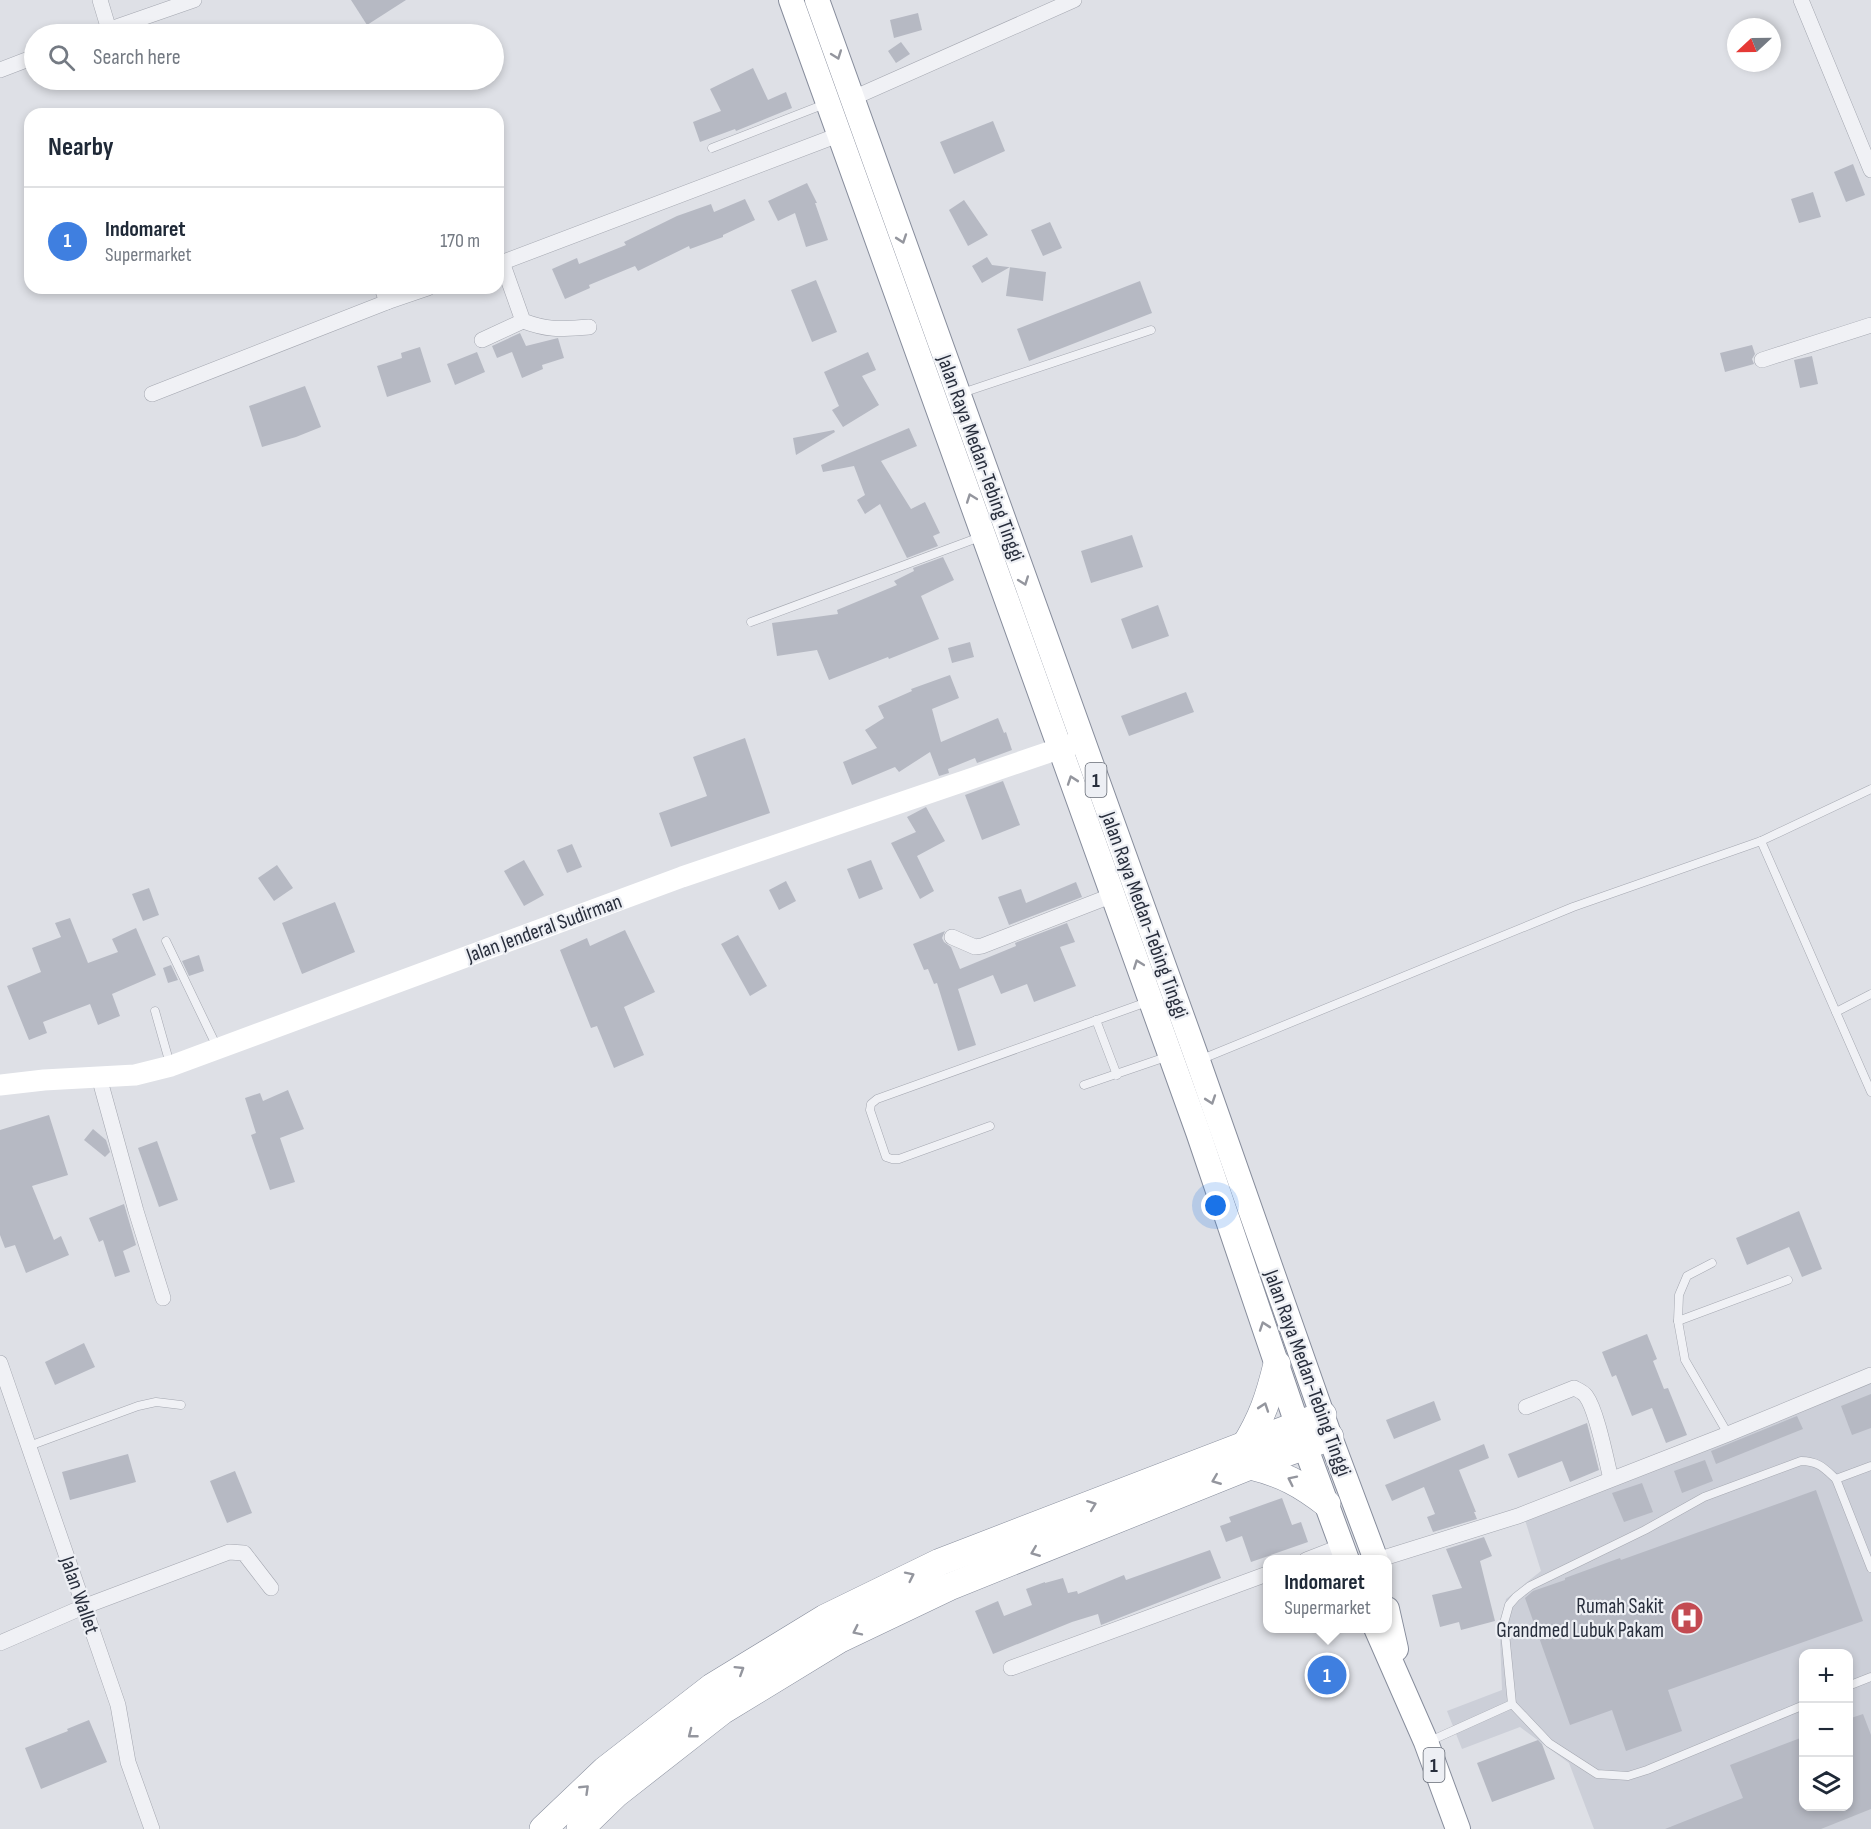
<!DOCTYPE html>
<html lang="en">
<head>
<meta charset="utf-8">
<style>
	body { margin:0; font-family:"Sofia Sans Condensed",sans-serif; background:#f6f6f7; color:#1f2937 }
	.controls { position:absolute; right:18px; bottom:18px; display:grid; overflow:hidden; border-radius:12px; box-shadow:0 3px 9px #0003 }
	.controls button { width:54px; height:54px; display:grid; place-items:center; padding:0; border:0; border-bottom:2px solid #e0e1e3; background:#fff; color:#1f2937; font:30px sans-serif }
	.compass { position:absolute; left:1727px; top:18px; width:54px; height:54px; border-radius:50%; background:#fff; box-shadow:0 3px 9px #0003; rotate:248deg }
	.you { position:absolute; left:1216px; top:1206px; width:21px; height:21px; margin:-15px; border:4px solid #fff; border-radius:50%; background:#1a73e8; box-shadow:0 0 0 9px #1a73e833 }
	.badge { display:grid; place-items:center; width:39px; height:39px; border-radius:50%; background:#c34b52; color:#fff; font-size:20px; font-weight:700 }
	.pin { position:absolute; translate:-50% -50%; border:3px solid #fff; box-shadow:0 2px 6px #0006 }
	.popup { position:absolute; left:1263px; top:1555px; width:129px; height:78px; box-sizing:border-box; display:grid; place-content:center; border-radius:12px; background:#fff; filter:drop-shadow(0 2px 4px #0005); font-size:20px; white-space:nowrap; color:#747a83 }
	.popup b { font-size:22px; color:#1f2937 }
	.popup::after { content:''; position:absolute; left:50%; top:100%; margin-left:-12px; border:12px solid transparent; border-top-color:#fff }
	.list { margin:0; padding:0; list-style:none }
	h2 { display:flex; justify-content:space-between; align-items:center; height:78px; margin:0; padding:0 24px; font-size:26px }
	h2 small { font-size:20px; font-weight:400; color:#747a83 }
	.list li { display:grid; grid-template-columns:39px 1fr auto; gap:18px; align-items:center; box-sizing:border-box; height:108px; padding:0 24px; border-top:2px solid #e0e1e3 }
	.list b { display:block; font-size:22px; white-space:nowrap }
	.list p { margin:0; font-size:20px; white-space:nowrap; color:#747a83 }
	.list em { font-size:20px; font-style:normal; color:#747a83 }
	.icon { flex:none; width:33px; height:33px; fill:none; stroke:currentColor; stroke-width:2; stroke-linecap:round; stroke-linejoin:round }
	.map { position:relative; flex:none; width:1871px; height:1829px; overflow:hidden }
	.search { position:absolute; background:#fff; box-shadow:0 3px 9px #0003; left:24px; top:24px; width:480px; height:66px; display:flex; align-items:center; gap:15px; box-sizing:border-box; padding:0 21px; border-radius:33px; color:#747a83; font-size:22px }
	.panel { position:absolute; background:#fff; box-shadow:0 3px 9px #0003; left:24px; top:108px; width:480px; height:186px; border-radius:18px }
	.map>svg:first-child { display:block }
	.built { fill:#cccfd8; fill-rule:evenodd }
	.building { fill:#b6b9c3 }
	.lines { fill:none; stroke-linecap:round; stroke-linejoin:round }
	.service-casing { stroke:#a4a7b0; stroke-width:9 }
	.minor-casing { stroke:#a4a7b0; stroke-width:16 }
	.trunk-casing { stroke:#878d9c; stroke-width:26 }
	.motorway-casing { stroke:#878d9c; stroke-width:28 }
	.service { stroke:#f0f1f5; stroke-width:8 }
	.minor { stroke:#f0f1f5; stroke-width:15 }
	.secondary { stroke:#fff; stroke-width:21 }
	.trunk { stroke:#fff; stroke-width:24 }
	.motorway { stroke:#fff; stroke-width:27 }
	.oneway { stroke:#94969e }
	.labels { text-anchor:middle; stroke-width:4.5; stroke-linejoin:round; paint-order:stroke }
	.shield { fill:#edeff4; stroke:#636873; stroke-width:1.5 }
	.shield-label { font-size:20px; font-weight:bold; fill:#282e3c }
	.street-label { font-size:21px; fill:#282e3c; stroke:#edeff4 }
	.poi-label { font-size:21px; fill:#282e3c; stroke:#edeff4; text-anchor:end }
</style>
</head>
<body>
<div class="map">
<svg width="1871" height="1829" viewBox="0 0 1871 1829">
	<rect width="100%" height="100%" fill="#dee0e6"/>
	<path class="built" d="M1871 1379V1829H1594L1569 1763 1520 1727 1462 1749 1447 1711 1502 1690 1500 1637 1506 1599 1541 1571 1525 1520ZM1804 1654H1848V1806H1804Z"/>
	<g class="building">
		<polygon points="351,0 406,0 367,25"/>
		<polygon points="918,13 922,30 894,38 890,20"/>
		<polygon points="901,42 910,54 896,63 888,51"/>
		<polygon points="753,68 768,100 786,92 792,108 736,131 735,129 700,142 693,122 721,111 710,89"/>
		<polygon points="993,121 1005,151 954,174 940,142"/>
		<polygon points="1853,164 1865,195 1846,202 1834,172"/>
		<polygon points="807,183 817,203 815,203 828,240 806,247 795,213 778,221 768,201"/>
		<polygon points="1813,192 1821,217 1799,223 1791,199"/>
		<polygon points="745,199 755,220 723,235 723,237 690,249 689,246 638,271 635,266 589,285 590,288 565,299 552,269 577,258 579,264 626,245 624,242 677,216 711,204 714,212"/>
		<polygon points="964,200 988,235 968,246 949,210"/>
		<polygon points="1050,222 1062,248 1043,256 1031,230"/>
		<polygon points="987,257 992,265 1046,272 1043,301 1006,296 1010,267 982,283 972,266"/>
		<polygon points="816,280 837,332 812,342 791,290"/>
		<polygon points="1140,281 1152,313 1029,361 1017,329"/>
		<polygon points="520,333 526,346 558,338 564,358 542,365 543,369 522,378 512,352 497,358 492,346"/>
		<polygon points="1752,345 1755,354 1752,359 1754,364 1725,372 1720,353"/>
		<polygon points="420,347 431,382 387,397 377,366 402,358 401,353"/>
		<polygon points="477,352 485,372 455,385 447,364"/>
		<polygon points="868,352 876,370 862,376 879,405 843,427 832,410 839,406 824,372"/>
		<polygon points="1812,356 1818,384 1800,388 1794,360"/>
		<polygon points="305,386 321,427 296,437 262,447 249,406"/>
		<polygon points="909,428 917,446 881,461 911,509 925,502 940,533 933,536 938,546 907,558 880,504 865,514 857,500 865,495 854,466 823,472 821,465"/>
		<polygon points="834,430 835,432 796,455 793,438"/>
		<polygon points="1132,535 1143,567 1091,583 1081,551"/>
		<polygon points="943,557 954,580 921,596 939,639 889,659 888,657 829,680 817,650 777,656 772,623 838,614 837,610 897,585 894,581 914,571 913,568"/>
		<polygon points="1158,605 1169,636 1132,649 1121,619"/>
		<polygon points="970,642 974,657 952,663 948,648"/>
		<polygon points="950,675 959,698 932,709 941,742 998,718 1004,733 1006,732 1012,750 977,763 975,758 948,769 949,773 939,776 930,752 899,772 895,767 852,785 843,762 877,748 865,730 884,718 878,706 912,691 911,689"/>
		<polygon points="1186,692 1194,712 1129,736 1121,716"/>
		<polygon points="745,738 770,813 671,847 659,813 707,796 693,757"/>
		<polygon points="1003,781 1020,825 982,840 965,795"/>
		<polygon points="926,807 945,841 917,856 934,891 920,899 891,843 916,832 907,817"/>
		<polygon points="572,844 582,867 567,873 557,850"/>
		<polygon points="524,860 544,895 524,906 504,871"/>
		<polygon points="871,860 883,889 859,899 847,869"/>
		<polygon points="277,865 293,888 274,901 258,878"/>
		<polygon points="786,881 796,901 779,910 769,890"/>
		<polygon points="1076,882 1082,897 1009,925 998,897 1021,889 1026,903"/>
		<polygon points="149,888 159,915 143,921 132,894"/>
		<polygon points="335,902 355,952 302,974 282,923"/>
		<polygon points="70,918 88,963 118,952 112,939 136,928 156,975 112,994 120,1016 98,1025 90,1004 43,1022 47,1033 29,1040 7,986 41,972 32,948 61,937 55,923"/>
		<polygon points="1067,923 1075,942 1060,947 1076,986 1034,1002 1027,984 1001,994 993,975 958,989 976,1045 958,1051 937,983 934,984 928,969 924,970 913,944 945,931 942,938 944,942 951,947 960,969 1016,946 1015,943"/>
		<polygon points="625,930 655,992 624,1007 644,1055 614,1068 597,1026 591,1028 560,950 587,938 590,946"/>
		<polygon points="738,935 767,986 750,996 721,944"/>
		<polygon points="199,955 204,971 189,976 182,961"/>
		<polygon points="171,965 178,980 168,983 163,968"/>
		<polygon points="288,1090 304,1129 280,1138 295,1182 270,1190 251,1135 256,1133 245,1098 260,1093 263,1101"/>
		<polygon points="49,1115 68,1175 32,1186 54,1240 61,1236 69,1255 26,1273 15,1245 5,1248 0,1235 0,1130"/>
		<polygon points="93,1129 106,1140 110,1152 105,1157 84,1140"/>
		<polygon points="157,1141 178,1200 159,1207 138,1148"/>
		<polygon points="124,1204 136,1245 123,1251 130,1272 115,1277 103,1240 99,1242 89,1218"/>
		<polygon points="1799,1211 1822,1269 1802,1277 1789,1247 1747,1265 1736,1238"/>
		<polygon points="1647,1334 1657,1359 1653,1361 1664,1389 1668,1388 1687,1435 1666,1443 1652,1408 1632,1416 1616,1375 1612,1377 1602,1352"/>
		<polygon points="84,1343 95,1367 55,1385 45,1362"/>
		<polygon points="1871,1394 1871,1428 1852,1435 1841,1406"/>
		<polygon points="1434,1401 1441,1420 1394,1439 1386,1420"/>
		<polygon points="1797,1416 1803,1429 1716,1464 1711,1451"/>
		<polygon points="1587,1423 1599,1470 1570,1482 1562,1461 1518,1478 1508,1454"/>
		<polygon points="1484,1444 1489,1458 1459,1470 1476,1512 1474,1512 1477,1519 1433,1532 1427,1517 1435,1514 1424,1487 1392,1501 1385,1485"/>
		<polygon points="128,1454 136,1482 70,1500 62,1472"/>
		<polygon points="1705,1460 1713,1481 1682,1493 1674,1471"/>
		<polygon points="235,1471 252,1513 227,1523 210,1481"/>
		<polygon points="1642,1483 1653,1512 1624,1522 1612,1493"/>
		<polygon points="1816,1490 1863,1621 1668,1690 1682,1731 1626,1751 1612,1710 1570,1725 1525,1598 1533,1591 1565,1580 1565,1578 1620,1558 1621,1560"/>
		<polygon points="1282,1498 1292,1525 1301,1522 1308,1542 1251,1562 1242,1536 1226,1542 1220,1526 1231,1522 1229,1517"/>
		<polygon points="1484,1537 1492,1556 1480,1561 1495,1621 1461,1630 1459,1622 1440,1627 1432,1595 1462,1588 1446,1549"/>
		<polygon points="1210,1550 1221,1578 1101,1625 1098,1614 1072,1622 993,1654 975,1611 998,1601 1004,1616 1032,1605 1026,1589 1045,1582 1045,1583 1063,1578 1068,1593 1077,1591 1078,1594 1124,1575 1126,1580"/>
		<polygon points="1863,1714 1871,1735 1871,1809 1821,1829 1665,1829 1743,1798 1730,1765 1803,1737 1803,1806 1848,1806 1848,1719"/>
		<polygon points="89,1720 107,1762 41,1789 25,1748 68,1731 67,1729"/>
		<polygon points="1538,1740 1542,1744 1555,1779 1492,1802 1477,1763"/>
	</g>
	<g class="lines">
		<g class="service-casing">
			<g id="service">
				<polyline points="712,148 825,104"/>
				<polyline points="962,393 1151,330"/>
				<polyline points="751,622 980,537"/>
				<polyline points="1761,841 1871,1092"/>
				<polyline points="166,941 217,1047"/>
				<polyline points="155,1011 170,1064"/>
				<polyline points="1836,1012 1871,994"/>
				<polyline points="1096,1020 1117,1075"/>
				<polyline points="1202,1059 1573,907 1761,841 1871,789"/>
				<polyline points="1084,1085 1166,1057"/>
				<polyline points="990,1126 899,1159 892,1159 886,1157 870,1110 871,1104 877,1099 1147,1002"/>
				<polyline points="1712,1263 1687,1276 1679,1295 1678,1321 1685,1360 1728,1434"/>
				<polyline points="1678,1321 1788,1280"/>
				<polyline points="29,1446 138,1406 156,1402 181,1405"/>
				<polyline points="1836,1479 1871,1568"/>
				<polyline points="1848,1686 1871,1677"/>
				<path d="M1804 1705 1647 1770 1628 1776 1597 1774 1549 1743 1512 1704 1504 1623 1509 1605 1516 1597 1530 1586 1645 1530 1704 1497 1801 1461C1818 1461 1824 1468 1836 1479L1871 1466"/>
				<polyline points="1430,1741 1512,1704"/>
			</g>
		</g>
		<g class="minor-casing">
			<g id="minor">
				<polyline points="100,0 109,30"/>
				<polyline points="1801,0 1871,170"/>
				<polyline points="96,34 194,0"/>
				<polyline points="0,70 34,57"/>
				<polyline points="853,98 1074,0"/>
				<path d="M502 262 523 321C550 331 561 329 589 327"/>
				<polyline points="498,264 841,134"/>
				<polyline points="382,288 387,302"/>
				<polyline points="482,340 523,321"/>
				<polyline points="1762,360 1871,325"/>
				<polyline points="152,394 387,302 428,288"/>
				<polyline points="952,937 975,947 982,946 1113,895"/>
				<polyline points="99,1077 136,1211 163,1298"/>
				<polyline points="0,1363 118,1705 128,1762 152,1829"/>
				<path d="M1526 1407 1574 1388C1578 1390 1583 1392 1586 1396 1597 1411 1606 1459 1611 1479"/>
				<polyline points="1306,1560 1342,1546"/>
				<polyline points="1377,1560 1518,1516 1728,1434 1871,1375"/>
				<polyline points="0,1643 83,1607 229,1552 244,1553 271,1588"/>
				<polyline points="1011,1668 1267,1574"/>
			</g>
		</g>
		<g class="trunk-casing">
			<g id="trunk">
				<polyline points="791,0 1198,1132 1297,1424 1347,1560"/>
				<polyline points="817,0 1198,1061 1330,1437 1376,1560"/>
				<polyline points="1387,1609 1396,1649"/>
				<polyline points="1376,1628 1426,1742 1458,1829"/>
			</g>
		</g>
		<g class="motorway-casing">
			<g id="motorway">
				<path d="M1244 1447C1262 1418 1269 1397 1277 1364"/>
				<path d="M1250 1466C1283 1474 1301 1484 1327 1504"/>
				<polyline points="543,1829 605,1770 712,1687 825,1618 940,1562 1323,1415"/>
				<polyline points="580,1829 616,1794 722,1711 840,1639 949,1587 1250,1466 1330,1437"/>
			</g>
		</g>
		<use href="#service" class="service"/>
		<use href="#minor" class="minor"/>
		<polyline class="secondary" points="0,1085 44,1080 135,1075 171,1066 682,877 1076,743"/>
		<use href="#trunk" class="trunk"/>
		<use href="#motorway" class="motorway"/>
	</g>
	<defs><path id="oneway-chevron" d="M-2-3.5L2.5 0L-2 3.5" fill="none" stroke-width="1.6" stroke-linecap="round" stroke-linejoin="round" transform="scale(1.5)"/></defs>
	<g class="oneway">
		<use href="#oneway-chevron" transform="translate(837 55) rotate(70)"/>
		<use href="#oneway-chevron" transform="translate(902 239) rotate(71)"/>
		<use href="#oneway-chevron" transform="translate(971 498) rotate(-110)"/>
		<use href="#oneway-chevron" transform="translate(1024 581) rotate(70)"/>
		<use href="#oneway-chevron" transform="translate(1072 780) rotate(-109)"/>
		<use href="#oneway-chevron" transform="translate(1138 964) rotate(-110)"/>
		<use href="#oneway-chevron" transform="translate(1211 1100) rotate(71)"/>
		<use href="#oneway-chevron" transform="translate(1264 1326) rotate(-109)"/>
		<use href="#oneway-chevron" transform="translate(1264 1407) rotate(-71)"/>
		<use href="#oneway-chevron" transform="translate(1216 1480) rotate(158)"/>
		<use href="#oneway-chevron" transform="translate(1292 1480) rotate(-154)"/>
		<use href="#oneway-chevron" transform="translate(1092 1505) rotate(-21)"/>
		<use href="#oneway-chevron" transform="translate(1035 1552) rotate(158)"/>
		<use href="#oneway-chevron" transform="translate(910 1576) rotate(-26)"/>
		<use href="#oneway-chevron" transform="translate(857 1631) rotate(154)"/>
		<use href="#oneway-chevron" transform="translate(740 1670) rotate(-32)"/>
		<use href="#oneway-chevron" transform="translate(692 1734) rotate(142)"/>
		<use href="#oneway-chevron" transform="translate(585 1789) rotate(-44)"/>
	</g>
	<defs>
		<g id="hospital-disc" transform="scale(1.725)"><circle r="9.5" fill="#c34b52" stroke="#edeff4"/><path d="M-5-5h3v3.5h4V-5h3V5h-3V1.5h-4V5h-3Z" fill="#fff"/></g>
	</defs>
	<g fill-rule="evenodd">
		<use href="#hospital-disc" x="1687" y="1618"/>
	</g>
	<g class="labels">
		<g class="shield">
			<rect x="1085.5" y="763" width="21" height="34" rx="4.5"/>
			<rect x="1423.5" y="1748" width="21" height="34" rx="4.5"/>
		</g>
		<g class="shield-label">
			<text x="1096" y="787">1</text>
			<text x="1434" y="1772">1</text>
		</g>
		<g class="street-label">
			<text transform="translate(981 458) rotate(70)" y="7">Jalan Raya Medan-Tebing Tinggi</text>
			<text transform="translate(1145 915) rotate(70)" y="7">Jalan Raya Medan-Tebing Tinggi</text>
			<text transform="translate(544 928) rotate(-20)" y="7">Jalan Jenderal Sudirman</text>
			<text transform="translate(1308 1373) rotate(70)" y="7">Jalan Raya Medan-Tebing Tinggi</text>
			<text transform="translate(80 1595) rotate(71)" y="7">Jalan Wallet</text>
		</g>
		<g class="poi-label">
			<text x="1664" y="1613">Rumah Sakit<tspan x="1664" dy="24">Grandmed Lubuk Pakam</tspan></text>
		</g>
	</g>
</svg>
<div class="controls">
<button>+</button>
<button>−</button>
<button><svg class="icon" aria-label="layers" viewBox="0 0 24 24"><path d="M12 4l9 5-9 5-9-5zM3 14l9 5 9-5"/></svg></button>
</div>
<svg class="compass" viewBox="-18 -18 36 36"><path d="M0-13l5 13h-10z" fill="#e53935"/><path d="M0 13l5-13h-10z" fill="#747a83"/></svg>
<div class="you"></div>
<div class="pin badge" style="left:1327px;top:1675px;background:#3f7fe0">1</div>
<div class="popup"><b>Indomaret</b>Supermarket</div>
<div class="search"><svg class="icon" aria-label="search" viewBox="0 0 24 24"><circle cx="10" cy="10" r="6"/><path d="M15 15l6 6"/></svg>Search here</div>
<section class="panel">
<h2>Nearby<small></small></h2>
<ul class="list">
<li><span class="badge" style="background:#3f7fe0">1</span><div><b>Indomaret</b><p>Supermarket</p></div><em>170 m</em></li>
</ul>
</section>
</div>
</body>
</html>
